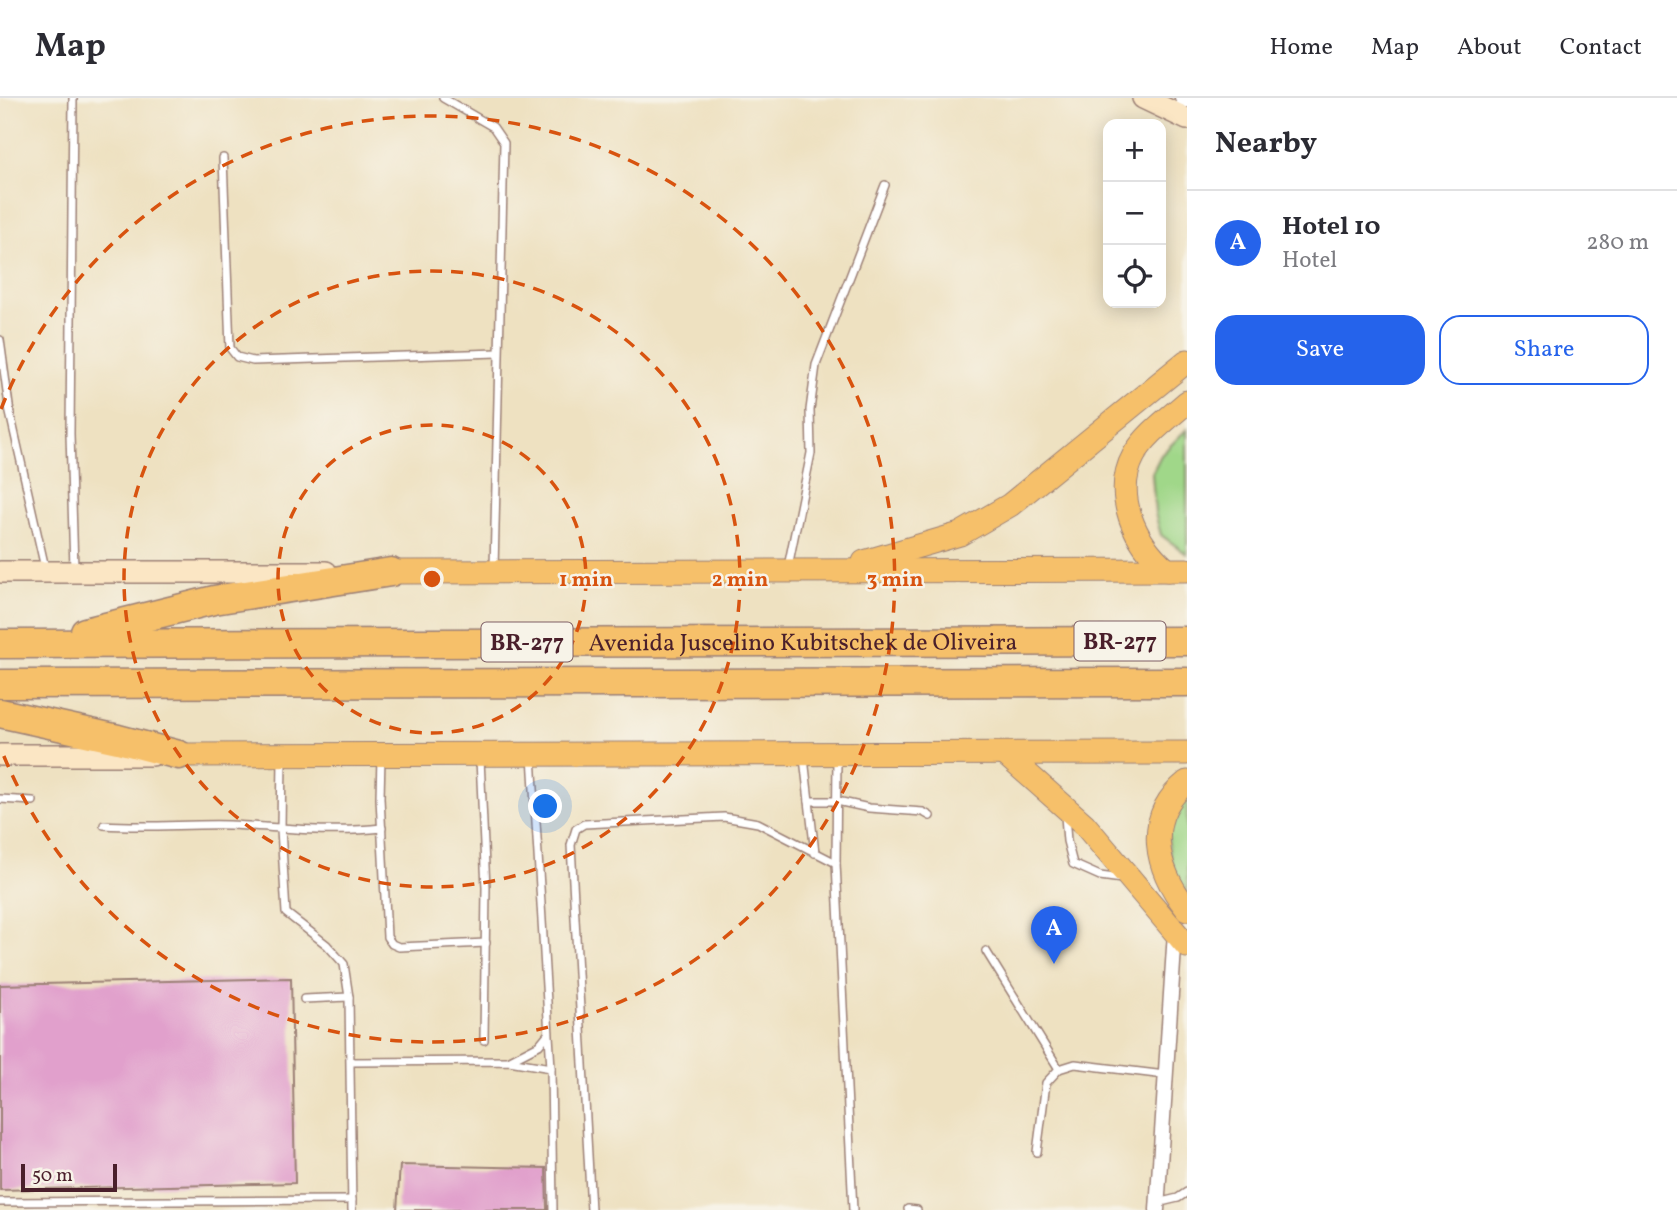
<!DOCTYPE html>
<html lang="en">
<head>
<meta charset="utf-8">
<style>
	body { margin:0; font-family:Vollkorn,serif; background:#f7f7f7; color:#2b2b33 }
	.controls { position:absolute; right:21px; top:21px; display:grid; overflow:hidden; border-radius:14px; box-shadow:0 4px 18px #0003 }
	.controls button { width:63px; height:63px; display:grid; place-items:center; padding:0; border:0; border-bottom:2px solid #e1e1e2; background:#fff; color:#2b2b33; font:35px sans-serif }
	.scale { position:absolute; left:21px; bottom:18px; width:96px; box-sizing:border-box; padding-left:7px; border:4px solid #4a1f2b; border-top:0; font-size:19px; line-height:24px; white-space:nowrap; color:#4a1f2b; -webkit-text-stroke:5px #f7f3e8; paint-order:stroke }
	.you { position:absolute; left:546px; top:709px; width:24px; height:24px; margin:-18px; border:5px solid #fff; border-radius:50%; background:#1a73e8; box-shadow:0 0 0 10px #1a73e833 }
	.badge { display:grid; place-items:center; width:46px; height:46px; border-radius:50%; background:#2563eb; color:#fff; font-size:23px; font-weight:700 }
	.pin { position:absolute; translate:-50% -58px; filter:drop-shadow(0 2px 4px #0008) }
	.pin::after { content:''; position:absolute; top:37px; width:24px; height:21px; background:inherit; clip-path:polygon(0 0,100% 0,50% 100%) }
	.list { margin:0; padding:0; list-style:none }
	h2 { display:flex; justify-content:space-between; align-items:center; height:91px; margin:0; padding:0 28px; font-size:30px }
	h2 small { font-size:23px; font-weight:400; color:#7c7c81 }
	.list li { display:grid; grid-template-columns:46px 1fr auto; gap:21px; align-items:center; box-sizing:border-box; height:105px; padding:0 28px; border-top:2px solid #e1e1e2 }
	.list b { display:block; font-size:26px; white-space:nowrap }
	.list p { margin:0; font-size:23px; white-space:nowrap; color:#7c7c81 }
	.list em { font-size:23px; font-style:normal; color:#7c7c81 }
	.actions { display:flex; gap:14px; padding:21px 28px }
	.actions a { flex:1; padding:16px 0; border:2px solid #2563eb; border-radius:21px; text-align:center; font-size:24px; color:#2563eb }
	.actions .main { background:#2563eb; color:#fff }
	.icon { flex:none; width:38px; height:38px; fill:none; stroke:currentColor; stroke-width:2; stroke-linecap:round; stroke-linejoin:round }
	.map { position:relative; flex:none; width:1187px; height:1112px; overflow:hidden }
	header { display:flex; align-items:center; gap:42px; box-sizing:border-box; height:98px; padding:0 35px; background:#fff; border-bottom:2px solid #e1e1e2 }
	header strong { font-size:33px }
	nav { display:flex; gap:38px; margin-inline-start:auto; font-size:24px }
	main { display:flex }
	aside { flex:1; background:#fff }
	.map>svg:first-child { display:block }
	.green { fill:#a0d789; stroke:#757b5a; stroke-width:2 }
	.building { fill:#e1a0cc }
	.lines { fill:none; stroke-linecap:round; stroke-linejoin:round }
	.lane-casing { stroke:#9c8076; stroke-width:10 }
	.street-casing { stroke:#9c8076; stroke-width:17 }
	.secondary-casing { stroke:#9c8076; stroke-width:24 }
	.primary-casing { stroke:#9c8076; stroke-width:25 }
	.highway-casing { stroke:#9c8076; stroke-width:31 }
	.lane { stroke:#fff; stroke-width:7 }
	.street { stroke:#fff; stroke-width:14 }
	.secondary { stroke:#fbe6c4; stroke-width:21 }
	.primary { stroke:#f6c06b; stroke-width:23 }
	.highway { stroke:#f6c06b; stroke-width:28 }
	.ring { fill:none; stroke:#d8530f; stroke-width:3.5; stroke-dasharray:12 9 }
	.labels { text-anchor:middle; stroke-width:5; stroke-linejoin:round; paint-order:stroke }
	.shield { fill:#f7f3e8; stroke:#7e5f64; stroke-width:2 }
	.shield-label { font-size:23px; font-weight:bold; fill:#4a1f2b }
	.street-label { font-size:24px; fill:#4a1f2b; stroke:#f7f3e8 }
	.centre { fill:#d8530f; stroke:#f7f3e8; stroke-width:3.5 }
	.ring-label { font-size:21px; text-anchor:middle; font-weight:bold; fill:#d8530f; stroke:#f7f3e8; stroke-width:5; stroke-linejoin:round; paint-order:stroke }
</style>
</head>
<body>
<header>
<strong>Map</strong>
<nav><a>Home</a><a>Map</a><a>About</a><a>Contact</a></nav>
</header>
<main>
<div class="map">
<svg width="1187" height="1112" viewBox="0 0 1187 1112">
	<rect width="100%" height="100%" fill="#f7f3e8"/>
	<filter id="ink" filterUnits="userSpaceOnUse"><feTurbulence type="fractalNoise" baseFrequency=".0143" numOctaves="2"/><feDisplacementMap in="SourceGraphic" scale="14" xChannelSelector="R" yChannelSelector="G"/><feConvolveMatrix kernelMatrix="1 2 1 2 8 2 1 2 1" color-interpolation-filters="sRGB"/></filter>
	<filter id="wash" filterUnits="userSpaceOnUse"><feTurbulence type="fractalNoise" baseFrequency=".00686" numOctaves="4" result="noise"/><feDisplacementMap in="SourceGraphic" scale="28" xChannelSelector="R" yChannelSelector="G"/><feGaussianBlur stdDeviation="1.57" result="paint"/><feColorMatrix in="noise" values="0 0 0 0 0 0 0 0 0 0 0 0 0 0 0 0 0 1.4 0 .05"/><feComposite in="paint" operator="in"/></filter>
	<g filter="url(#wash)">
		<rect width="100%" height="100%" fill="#eee1c1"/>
		<g class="green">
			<polygon points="1187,331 1187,456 1161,437 1155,415 1152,375 1161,357"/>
			<path d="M1187 699V796C1167 765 1158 727 1187 699Z"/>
		</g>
		<g id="blocks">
			<g class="building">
				<polygon points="291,880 295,1085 0,1092 0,887"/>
				<polygon points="400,1067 546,1070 547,1112 397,1112"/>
			</g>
		</g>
	</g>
	<g filter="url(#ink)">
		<use href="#blocks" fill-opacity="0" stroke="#9c8076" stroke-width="2"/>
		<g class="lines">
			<g class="lane-casing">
				<g id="lane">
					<polyline points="73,0 70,336 74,470"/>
					<polyline points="443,0 493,29 504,45 494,471"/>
					<polyline points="223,60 230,250 237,259 253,263 498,255"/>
					<polyline points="0,242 10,315 45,470"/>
					<polyline points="788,469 811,355 810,312 816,267 885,87"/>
					<polyline points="532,658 551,970 553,1112"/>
					<polyline points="381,659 380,700 387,839 392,846 399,849 486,845"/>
					<polyline points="804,660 815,755"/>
					<polyline points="837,660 836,765 853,1112"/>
					<polyline points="282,661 281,731 286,815 327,847 344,866 349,899 352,1112"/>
					<polyline points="480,661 486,790 484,942"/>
					<polyline points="0,701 33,703"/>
					<polyline points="809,703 837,703 869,710 923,714 930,718"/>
					<polyline points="1065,718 1067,743 1073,766 1100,778 1122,781"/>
					<path d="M104 727C147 730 187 726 229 727 280 729 330 736 382 730"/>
					<polyline points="986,853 1059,971"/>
					<polyline points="304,901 349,899"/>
					<polyline points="510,962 539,947 548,936"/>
					<polyline points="351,964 509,963 551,970"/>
					<polyline points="1037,1054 1046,985 1059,971 1075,966 1165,977"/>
					<polyline points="0,1104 352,1102"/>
					<polyline points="1157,1105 1178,1100 1187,1094"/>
					<polyline points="908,1111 917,1112"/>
					<polyline points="591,1112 571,747 576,731 584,726 724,719 758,725 836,765"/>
				</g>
			</g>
			<g class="street-casing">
				<g id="street">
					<polyline points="1182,0 1187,2"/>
					<polyline points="1157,1112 1175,834"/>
				</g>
			</g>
			<g class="secondary-casing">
				<g id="secondary">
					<polyline points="1143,0 1187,21"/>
					<polyline points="0,474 326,474"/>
					<polyline points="0,657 152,657"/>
				</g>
			</g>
			<g class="primary-casing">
				<g id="primary">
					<polyline points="864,464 960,436 1010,407 1187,263"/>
					<path d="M1167 472C1135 445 1112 397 1134 357 1146 336 1169 320 1187 304"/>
					<polyline points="391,474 1187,472"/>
					<polyline points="1005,656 1084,726 1187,848"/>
					<polyline points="179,657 1187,655"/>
					<path d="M1187 684C1142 720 1156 771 1187 811"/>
				</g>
			</g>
			<g class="highway-casing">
				<g id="highway">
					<polyline points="85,534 214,502 391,474"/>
					<path id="s1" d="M0 546 1187 543"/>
					<polyline points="0,586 1187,584"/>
					<polyline points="0,615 118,641 179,657"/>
				</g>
			</g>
			<use href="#lane" class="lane"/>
			<use href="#street" class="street"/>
			<use href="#secondary" class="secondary"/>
			<use href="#primary" class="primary"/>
			<use href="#highway" class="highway"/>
		</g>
	</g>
	<g class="ring">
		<circle cx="432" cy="481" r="154"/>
		<circle cx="432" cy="481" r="308"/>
		<path d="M1 311A463 463 0 1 1 1 651"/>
	</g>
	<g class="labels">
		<g class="shield">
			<rect x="1074.5" y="523.5" width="91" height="39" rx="5"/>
			<rect x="481.5" y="524.5" width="91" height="39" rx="5"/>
		</g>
		<g class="shield-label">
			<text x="1120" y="551">BR-277</text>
			<text x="527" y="552">BR-277</text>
		</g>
		<g class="street-label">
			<text dy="8" stroke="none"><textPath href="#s1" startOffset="803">Avenida Juscelino Kubitschek de Oliveira</textPath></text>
		</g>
	</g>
	<circle cx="432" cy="481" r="10" class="centre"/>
	<g class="ring-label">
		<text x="586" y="488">1 min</text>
		<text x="740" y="488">2 min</text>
		<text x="895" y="488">3 min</text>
	</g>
</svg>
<div class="controls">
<button>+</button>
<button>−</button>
<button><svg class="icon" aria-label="locate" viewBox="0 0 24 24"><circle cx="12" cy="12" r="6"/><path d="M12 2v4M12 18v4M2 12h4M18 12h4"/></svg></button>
</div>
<div class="scale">50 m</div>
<div class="you"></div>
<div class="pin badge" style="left:1054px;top:866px">A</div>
</div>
<aside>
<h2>Nearby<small></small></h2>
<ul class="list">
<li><span class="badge">A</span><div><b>Hotel 10</b><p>Hotel</p></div><em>280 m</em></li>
</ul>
<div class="actions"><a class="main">Save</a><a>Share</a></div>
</aside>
</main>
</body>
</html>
